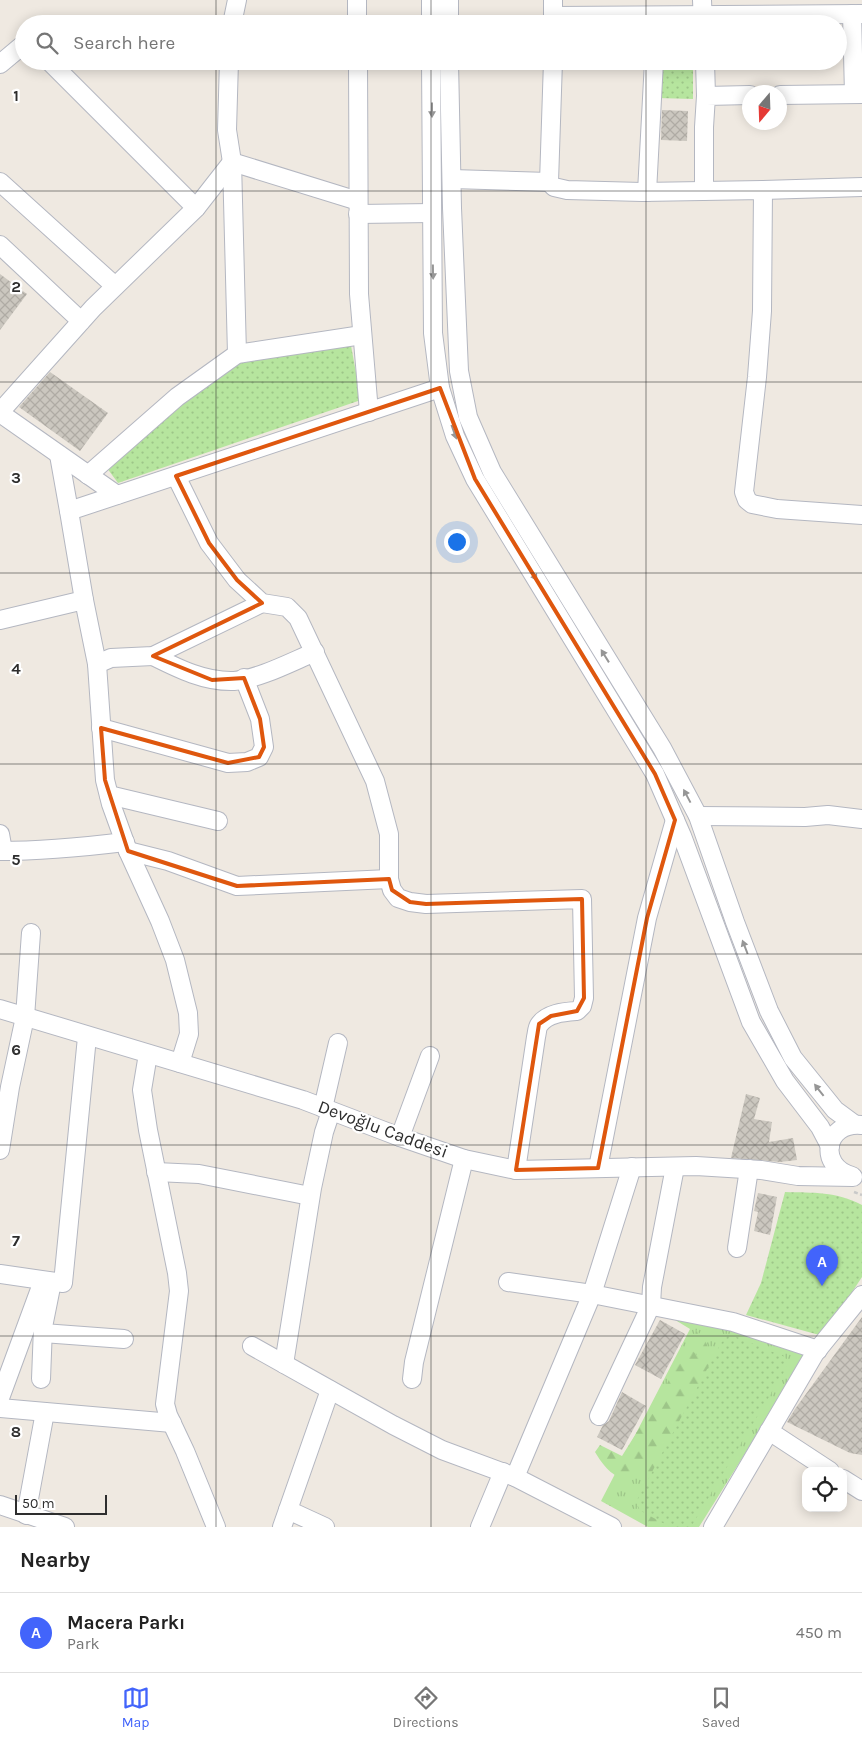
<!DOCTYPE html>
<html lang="en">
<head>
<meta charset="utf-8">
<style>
	body { margin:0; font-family:Karla,sans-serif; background:#f2f2f2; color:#222 }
	.controls { position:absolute; right:15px; bottom:15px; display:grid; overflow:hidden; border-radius:10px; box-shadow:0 2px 12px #0003 }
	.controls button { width:45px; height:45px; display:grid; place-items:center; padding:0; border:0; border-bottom:1px solid #e0e0e0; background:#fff; color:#222; font:25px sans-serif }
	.compass { position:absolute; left:742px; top:85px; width:45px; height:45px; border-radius:50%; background:#fff; box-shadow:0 2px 12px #0003; rotate:199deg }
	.scale { position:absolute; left:15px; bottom:12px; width:92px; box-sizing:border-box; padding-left:5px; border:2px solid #2e2e2e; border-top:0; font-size:14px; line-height:18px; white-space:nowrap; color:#2e2e2e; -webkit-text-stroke:4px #fff; paint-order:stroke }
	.you { position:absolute; left:456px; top:541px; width:18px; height:18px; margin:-12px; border:4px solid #fff; border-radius:50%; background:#1a73e8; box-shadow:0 0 0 8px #1a73e833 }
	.badge { display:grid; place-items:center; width:32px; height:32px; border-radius:50%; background:#4264fb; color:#fff; font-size:16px; font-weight:700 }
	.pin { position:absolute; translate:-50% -41px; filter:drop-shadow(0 1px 2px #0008) }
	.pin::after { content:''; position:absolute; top:26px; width:18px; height:15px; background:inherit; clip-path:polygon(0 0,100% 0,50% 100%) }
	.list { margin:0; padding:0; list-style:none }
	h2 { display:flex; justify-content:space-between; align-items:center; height:65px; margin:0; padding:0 20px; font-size:21px }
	h2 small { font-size:16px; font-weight:400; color:#767676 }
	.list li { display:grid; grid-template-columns:32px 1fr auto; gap:15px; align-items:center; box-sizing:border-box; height:80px; padding:0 20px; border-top:1px solid #e0e0e0 }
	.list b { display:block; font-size:19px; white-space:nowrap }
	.list p { margin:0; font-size:16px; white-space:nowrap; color:#767676 }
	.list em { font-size:16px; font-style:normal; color:#767676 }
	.icon { flex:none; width:28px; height:28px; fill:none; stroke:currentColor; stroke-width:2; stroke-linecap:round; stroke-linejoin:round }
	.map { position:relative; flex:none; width:862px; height:1527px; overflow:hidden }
	.search { position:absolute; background:#fff; box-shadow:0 2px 12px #0003; left:15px; right:15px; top:15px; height:55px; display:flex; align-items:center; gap:12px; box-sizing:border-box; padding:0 18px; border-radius:28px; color:#767676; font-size:19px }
	.sheet { height:145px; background:#fff }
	nav { display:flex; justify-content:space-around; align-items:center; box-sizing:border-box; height:70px; border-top:1px solid #e0e0e0; background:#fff; font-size:14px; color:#767676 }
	nav a { display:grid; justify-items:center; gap:2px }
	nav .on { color:#4264fb }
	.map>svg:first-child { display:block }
	.grass { fill:url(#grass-tufts) }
	.forest { fill:url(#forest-firs) }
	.park { fill:url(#park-dots) }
	.building { fill:url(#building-cross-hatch) }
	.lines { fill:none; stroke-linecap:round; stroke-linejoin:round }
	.minor-casing { stroke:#b4b7c1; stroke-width:20 }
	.path { stroke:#c9c9c9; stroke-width:2.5; stroke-dasharray:4 2.5; stroke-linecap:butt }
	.minor { stroke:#fff; stroke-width:18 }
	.oneway { fill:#969696 }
	.marked { fill:none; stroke:#df570e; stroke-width:4; stroke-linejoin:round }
	.grid { fill:none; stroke:#2e2e2e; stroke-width:1; stroke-opacity:0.55 }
	.labels { text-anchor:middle; stroke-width:4.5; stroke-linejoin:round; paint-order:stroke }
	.street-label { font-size:18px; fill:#2e2e2e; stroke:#fff }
	.grid-label { font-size:16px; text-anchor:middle; font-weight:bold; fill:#2e2e2e; stroke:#fff; stroke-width:4.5; stroke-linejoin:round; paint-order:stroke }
</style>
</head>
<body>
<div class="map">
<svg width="862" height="1527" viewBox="0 0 862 1527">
	<defs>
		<pattern id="grass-tufts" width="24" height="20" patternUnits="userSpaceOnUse" patternTransform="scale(1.25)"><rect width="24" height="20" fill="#b6e59e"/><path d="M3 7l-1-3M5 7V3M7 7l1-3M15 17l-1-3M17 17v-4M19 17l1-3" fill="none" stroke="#9dc588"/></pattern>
		<pattern id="forest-firs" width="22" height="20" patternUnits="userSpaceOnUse" patternTransform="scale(1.25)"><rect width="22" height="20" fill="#b6e59e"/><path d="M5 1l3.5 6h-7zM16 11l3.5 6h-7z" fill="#9dc588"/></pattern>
		<pattern id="park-dots" width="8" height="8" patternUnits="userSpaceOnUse" patternTransform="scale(1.25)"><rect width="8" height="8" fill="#b6e59e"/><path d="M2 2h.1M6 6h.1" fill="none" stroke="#9dc588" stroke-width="1.8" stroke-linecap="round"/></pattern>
		<pattern id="building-cross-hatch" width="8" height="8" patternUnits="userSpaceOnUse" patternTransform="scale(1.25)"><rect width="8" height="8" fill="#cbc7bf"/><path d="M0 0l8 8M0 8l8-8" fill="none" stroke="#afaba4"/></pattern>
	</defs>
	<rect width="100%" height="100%" fill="#efe9e1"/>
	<polygon class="grass" points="675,1312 808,1353 699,1527 648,1527 601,1501 690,1329 667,1315"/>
	<path class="forest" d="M696 1330C709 1341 711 1356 714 1372L671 1521 663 1527 646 1520 652 1481 643 1473C639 1475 633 1479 628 1479 613 1479 602 1464 595 1452L600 1445 622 1456 650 1411 655 1416 657 1410 654 1403 658 1397H661L684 1347 691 1349 697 1355 695 1344Z"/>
	<g class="park">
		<polygon points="662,61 693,61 693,99 657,98"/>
		<polygon points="350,340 361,400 118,483 104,464 233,364"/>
		<path d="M785 1192C814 1193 835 1191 862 1205V1277L823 1336 746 1315 761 1283Z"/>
		<polygon points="728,1336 737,1337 785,1357 787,1365 784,1372 691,1527 670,1527 641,1511 637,1506 637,1500 721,1343"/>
	</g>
	<g class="building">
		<polygon points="662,110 688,111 687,141 661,140"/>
		<polygon points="0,274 27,294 0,330"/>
		<polygon points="50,372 108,413 80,451 19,407"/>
		<polygon points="746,1094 760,1098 754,1119 772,1122 769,1142 793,1138 797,1160 780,1162 731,1158"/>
		<polygon points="758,1193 777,1197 770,1235 754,1231 758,1212 754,1211"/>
		<polygon points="862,1317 862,1455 850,1453 787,1422 795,1409"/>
		<polygon points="660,1320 685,1334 661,1379 635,1365"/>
		<polygon points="622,1392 646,1406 622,1450 597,1437 603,1425 609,1421"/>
	</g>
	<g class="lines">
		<g class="minor-casing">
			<g id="minor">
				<polyline points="357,0 357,24"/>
				<polyline points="431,0 431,24"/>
				<polyline points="553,0 553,24"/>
				<polyline points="702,0 703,24"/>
				<polyline points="852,14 854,94"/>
				<polyline points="553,16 862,14"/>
				<polyline points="232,24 237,0"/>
				<polyline points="449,24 449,0"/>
				<polyline points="49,61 196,208"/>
				<polyline points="229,61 227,130 232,162 237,354"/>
				<polyline points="358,61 359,294 369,412"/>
				<polyline points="431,61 433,333 440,388 455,436 475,479 655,774 682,836 751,1022 785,1081 820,1127 830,1146"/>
				<polyline points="449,61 452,208 459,371 468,417 492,472 662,748 698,816 735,922 769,1011 793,1058 835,1110 854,1124"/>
				<polyline points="553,61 549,182 554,187 567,190 642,192 763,190 762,311 757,377 744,492 747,500 752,504 777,509 862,515"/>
				<polyline points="705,61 706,96"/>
				<polyline points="0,64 24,44"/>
				<polyline points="780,95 862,94"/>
				<polyline points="452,179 549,182"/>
				<polyline points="0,182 115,286"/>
				<polyline points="763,190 862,187"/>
				<polyline points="704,191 704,127 706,96 750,95"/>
				<polyline points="647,192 654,61"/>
				<polyline points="358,214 432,213"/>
				<polyline points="0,245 81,321"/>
				<polyline points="0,412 93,308 196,208 232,162 358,201"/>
				<polyline points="0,413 117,495"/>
				<polyline points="59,455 69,511"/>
				<polyline points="88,475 177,397 237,354 362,335"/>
				<path d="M176 476 209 543 237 580 262 603 287 607 298 618 375 781 389 834V879L392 890 398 898 410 902 426 904 582 899 584 998 582 1006 577 1011C564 1012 547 1013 539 1025 537 1028 537 1033 536 1037L516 1170"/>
				<polyline points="0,620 84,600"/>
				<path d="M153 656C179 669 205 682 234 681 259 679 291 662 315 652"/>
				<polyline points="97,664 111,658 153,656 262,603"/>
				<polyline points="101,728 228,763 247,762 259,757 264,747 260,719 244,678"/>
				<polyline points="109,795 218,821"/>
				<polyline points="698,816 805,817 828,815 862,819"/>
				<polyline points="0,834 3,851"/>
				<path d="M0 851C42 851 83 847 125 842"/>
				<polyline points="128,851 168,861 237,886 389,879"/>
				<polyline points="0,1009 303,1100 400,1137 464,1159 516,1170 696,1166 761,1170 798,1176 853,1177"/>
				<polyline points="148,1054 142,1090 148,1130 177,1273 179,1291 165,1404 168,1415 185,1451 216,1527"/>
				<polyline points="180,1063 189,1034 188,1013 175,960 160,921 128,851 111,804 105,780 97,664 84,600 69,511 440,388"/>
				<polyline points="323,1108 338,1043"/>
				<polyline points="400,1137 430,1056"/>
				<polyline points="0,1150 10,1087 25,1017 31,933"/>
				<polyline points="598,1168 647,918 675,820"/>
				<polyline points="156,1172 199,1174 310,1196"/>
				<path d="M852 1176C817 1166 825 1122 861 1125"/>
				<polyline points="737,1248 749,1169"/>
				<polyline points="0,1274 63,1283 87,1037"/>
				<polyline points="508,1282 592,1294 733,1322 818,1350"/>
				<polyline points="43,1333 124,1339"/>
				<polyline points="252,1346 393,1425 442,1450 515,1477 612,1527"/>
				<polyline points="284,1364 312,1188 324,1132 331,1111"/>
				<polyline points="41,1379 43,1327 52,1282"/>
				<polyline points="412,1379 414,1362 464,1159"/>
				<polyline points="0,1398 43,1281"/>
				<polyline points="0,1408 172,1423"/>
				<polyline points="599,1416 651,1305 652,1287 675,1167"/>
				<polyline points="769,1431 830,1471"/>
				<polyline points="515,1477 592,1294 632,1167"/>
				<polyline points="843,1479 862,1491"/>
				<polyline points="0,1505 65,1527"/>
				<polyline points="288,1510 325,1527"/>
				<polyline points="26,1515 45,1412"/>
				<polyline points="282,1527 330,1390"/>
				<polyline points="480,1527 503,1472"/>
				<polyline points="713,1527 815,1353 862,1295"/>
			</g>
		</g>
		<polyline class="path" points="854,1192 862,1195"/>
		<use href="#minor" class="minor"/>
	</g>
	<defs><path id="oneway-solid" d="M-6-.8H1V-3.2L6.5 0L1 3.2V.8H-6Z" transform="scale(1.25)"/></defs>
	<g class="oneway">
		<use href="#oneway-solid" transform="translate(432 110) rotate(90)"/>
		<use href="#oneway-solid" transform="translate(433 272) rotate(89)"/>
		<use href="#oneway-solid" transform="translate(454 432) rotate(70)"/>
		<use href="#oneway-solid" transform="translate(533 574) rotate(58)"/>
		<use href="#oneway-solid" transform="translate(605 656) rotate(-122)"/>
		<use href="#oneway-solid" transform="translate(687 796) rotate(-118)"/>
		<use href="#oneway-solid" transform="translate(745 947) rotate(-111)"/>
		<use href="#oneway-solid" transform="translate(819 1090) rotate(-128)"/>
	</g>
	<path class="marked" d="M440 388 475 479 655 774 675 820 647 918 598 1168 516 1170 539 1024 551 1016 577 1011 584 998 582 899 426 904 410 902 392 890 389 879 237 886 128 851 105 780 101 728 228 763 259 757 264 747 260 719 244 678 212 680 153 656 262 603 237 580 209 543 176 476Z"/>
	<path class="grid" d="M216 0V24M431 0V24M646 0V24M216 61V1527M431 61V1527M646 61V1527M0 191H862M0 382H862M0 573H862M0 764H862M0 954H862M0 1145H862M0 1336H862"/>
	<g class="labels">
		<g class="street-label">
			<text transform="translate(383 1129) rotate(20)" y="6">Devoğlu Caddesi</text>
		</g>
	</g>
	<g class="grid-label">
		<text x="16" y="101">1</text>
		<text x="16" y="292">2</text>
		<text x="16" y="483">3</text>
		<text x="16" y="674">4</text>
		<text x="16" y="865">5</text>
		<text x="16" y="1055">6</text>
		<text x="16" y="1246">7</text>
		<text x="16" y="1437">8</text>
	</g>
</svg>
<div class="controls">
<button><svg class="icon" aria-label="locate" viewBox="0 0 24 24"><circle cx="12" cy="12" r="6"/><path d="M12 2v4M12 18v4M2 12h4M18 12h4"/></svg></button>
</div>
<svg class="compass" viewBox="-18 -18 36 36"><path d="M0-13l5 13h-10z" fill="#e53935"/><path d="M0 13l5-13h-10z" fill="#767676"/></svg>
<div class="scale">50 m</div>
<div class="you"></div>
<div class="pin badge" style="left:822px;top:1286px">A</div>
<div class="search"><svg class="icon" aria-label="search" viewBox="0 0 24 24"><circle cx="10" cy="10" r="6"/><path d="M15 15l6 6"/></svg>Search here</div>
</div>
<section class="sheet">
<h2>Nearby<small></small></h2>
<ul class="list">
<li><span class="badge">A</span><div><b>Macera Parkı</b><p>Park</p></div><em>450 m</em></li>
</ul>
</section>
<nav>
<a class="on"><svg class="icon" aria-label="map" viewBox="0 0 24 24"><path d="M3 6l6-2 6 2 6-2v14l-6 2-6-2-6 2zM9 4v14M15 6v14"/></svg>Map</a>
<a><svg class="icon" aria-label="directions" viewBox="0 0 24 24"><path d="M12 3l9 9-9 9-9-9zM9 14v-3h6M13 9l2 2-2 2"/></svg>Directions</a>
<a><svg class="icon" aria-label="saved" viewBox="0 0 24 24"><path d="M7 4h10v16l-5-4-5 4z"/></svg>Saved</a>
</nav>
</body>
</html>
